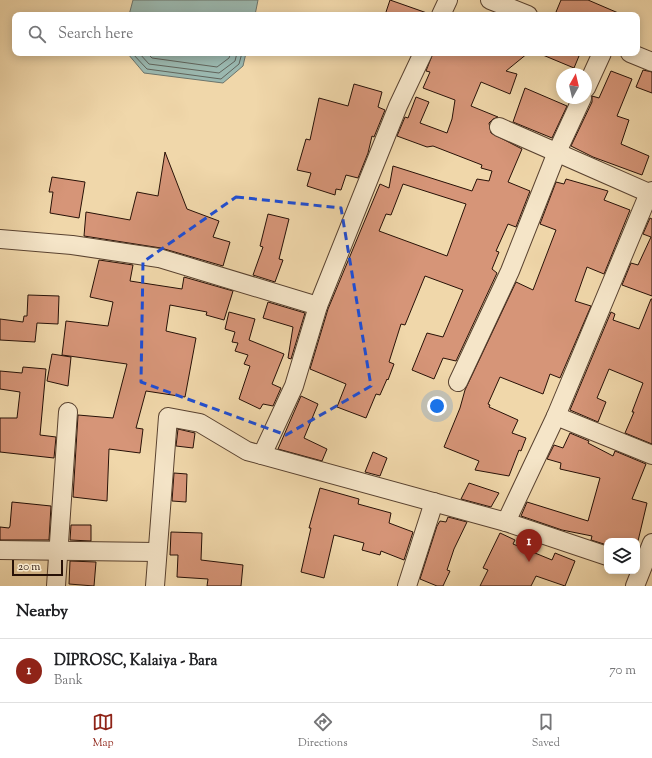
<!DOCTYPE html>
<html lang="en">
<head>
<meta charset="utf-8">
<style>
	body { margin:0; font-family:"Sorts Mill Goudy",serif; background:#f2f2f2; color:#202124 }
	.controls { position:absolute; right:12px; bottom:12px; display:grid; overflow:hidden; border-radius:8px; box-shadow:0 2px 10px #0003 }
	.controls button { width:36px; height:36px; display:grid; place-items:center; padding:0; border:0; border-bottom:1px solid #e0e0e0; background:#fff; color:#202124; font:20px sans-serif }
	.compass { position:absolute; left:556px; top:68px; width:36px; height:36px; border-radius:50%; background:#fff; box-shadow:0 2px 10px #0003; rotate:8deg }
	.scale { position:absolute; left:12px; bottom:10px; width:51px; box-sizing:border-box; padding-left:4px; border:2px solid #271107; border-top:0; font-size:11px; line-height:14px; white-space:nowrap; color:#271107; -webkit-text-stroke:3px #f5e5c8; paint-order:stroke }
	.you { position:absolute; left:437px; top:406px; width:14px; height:14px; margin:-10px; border:3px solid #fff; border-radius:50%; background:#1a73e8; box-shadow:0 0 0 6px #1a73e833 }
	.badge { display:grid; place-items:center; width:26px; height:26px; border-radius:50%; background:#8f2418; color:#fff; font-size:13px; font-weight:700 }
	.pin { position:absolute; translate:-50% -33px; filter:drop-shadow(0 1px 2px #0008) }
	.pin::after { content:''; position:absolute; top:21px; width:14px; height:12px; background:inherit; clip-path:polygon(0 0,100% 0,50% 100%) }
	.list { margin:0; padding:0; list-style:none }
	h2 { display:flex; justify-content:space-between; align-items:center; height:52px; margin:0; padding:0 16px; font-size:17px }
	h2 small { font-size:13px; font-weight:400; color:#757577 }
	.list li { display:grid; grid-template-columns:26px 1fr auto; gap:12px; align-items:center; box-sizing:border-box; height:64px; padding:0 16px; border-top:1px solid #e0e0e0 }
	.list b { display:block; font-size:15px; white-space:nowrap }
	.list p { margin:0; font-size:13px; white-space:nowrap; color:#757577 }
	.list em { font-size:13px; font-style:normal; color:#757577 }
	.icon { flex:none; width:22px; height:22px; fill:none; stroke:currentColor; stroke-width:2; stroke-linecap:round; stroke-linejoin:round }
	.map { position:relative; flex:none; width:652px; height:586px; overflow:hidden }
	.search { position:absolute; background:#fff; box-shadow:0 2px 10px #0003; left:12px; right:12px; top:12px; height:44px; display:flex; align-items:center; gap:10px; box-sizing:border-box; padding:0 14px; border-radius:8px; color:#757577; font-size:15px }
	.sheet { height:116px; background:#fff }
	nav { display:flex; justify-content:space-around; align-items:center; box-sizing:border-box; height:56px; border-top:1px solid #e0e0e0; background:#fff; font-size:11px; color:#757577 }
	nav a { display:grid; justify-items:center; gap:2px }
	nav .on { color:#8f2418 }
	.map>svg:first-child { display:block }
	.water { fill:#9bb8af; stroke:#6d756c }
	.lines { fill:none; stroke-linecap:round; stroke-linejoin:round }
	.shore { stroke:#61645b; stroke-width:1 }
	.building { fill:#d69578; stroke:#271107; fill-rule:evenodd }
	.street-casing { stroke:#594230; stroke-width:20 }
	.street { stroke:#f5e5c8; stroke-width:18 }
	.marked { fill:none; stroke:#1d4ed8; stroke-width:3; stroke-dasharray:8 5; stroke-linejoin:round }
</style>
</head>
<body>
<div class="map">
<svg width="652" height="586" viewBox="0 0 652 586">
	<rect width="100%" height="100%" fill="#f0d7aa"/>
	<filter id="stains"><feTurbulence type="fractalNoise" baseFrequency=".005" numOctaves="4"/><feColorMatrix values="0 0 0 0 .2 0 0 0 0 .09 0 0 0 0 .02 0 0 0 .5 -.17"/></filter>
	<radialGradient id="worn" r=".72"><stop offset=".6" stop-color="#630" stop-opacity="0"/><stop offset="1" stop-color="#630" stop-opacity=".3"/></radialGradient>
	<g class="water">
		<polygon points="133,0 258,0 255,15 129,15"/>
		<polygon points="246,53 243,66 223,83 144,73 128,54"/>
	</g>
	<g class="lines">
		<g class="shore">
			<polyline points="132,53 147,69 221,79 239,64 242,53"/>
			<polyline points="139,53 149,64 219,73 235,61 237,53"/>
			<polyline points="147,53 152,58 217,67 229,58 231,53"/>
		</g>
	</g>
	<g class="building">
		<polygon points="390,0 427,13 427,15 385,15"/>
		<polygon points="561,0 588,0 623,15 563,15 556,12"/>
		<path d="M433 53H528L506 71 517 74 510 94 481 82 471 106 498 117 493 119 489 123 491 133 522 149 508 182 530 191 516 227 508 224 496 251 499 252 492 269 497 273 456 361 443 358 434 379 412 370 427 333 443 337 463 290 425 276 405 325 401 324 389 362 394 364 388 380 387 379 380 395 376 394 366 418 337 407 346 384 310 369 328 309 380 184 389 188 393 166 472 191 477 179 489 181 492 171 481 168 482 165 433 146 427 147 397 136 405 117 408 118 416 97 429 102 420 123 447 133 452 119 455 100 423 88 430 72 426 71ZM403 184 466 204 447 256 379 231 386 214 391 215Z"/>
		<polygon points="538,53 571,53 579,56 574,68"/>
		<polygon points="643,70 652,72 652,93 636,87"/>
		<polygon points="611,71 632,79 617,116 629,120 621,144 649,156 642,175 593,157 571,146 592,102 592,96 599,98"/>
		<polygon points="354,84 382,92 378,107 385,110 374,137 372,136 368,153 358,178 346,175 341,190 336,189 335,195 307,186 311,173 297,170 306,139 310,140 319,98 348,106"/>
		<polygon points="525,88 567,106 552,138 513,122"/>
		<polygon points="165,152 187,209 219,221 213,237 230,242 223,266 161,248 84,236 86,212 130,220 137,192 158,196"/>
		<polygon points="52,177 85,182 79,218 50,213 53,192 49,192"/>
		<polygon points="566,179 608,191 604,200 630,210 604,274 587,267 575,301 591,306 560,378 550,374 543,394 500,377 488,404 490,405 489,407 518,420 512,433 526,438 521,451 519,450 509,476 475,470 479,461 444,447 460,408 465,390 516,282 533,290 556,230 540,224 556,182 564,184"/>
		<polygon points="268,214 289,219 279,259 283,260 275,282 253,275 263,247 260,246"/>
		<polygon points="650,218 652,219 652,296 622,285 631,263 638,265 651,237 643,234"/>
		<polygon points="99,260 133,265 130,281 182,289 184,277 233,291 224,320 206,315 207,312 170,305 166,331 196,338 185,397 146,391 136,428 143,429 140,453 109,449 107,501 73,497 78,415 113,418 127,364 62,355 66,321 108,326 113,302 90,297"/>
		<polygon points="28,295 59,296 58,324 37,323 35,342 0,340 0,319 23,322 24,316 27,316"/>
		<polygon points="651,299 652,299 652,444 625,433 634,412 632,412 643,383 609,369 597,398 606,402 598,422 570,410 611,312 615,314 613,320 639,329"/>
		<polygon points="268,302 305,313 291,359 288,358 293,327 263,318"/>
		<polygon points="229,312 255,319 249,340 284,354 272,384 281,388 273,406 263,404 260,409 239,399 250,366 244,364 248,355 235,351 238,343 232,342 235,332 225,329"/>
		<polygon points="52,354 71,357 68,386 47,381"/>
		<polygon points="23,367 46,369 40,435 56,437 54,458 0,452 0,418 17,418 20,392 0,389 0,371 22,373"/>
		<polygon points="301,396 318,404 304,438 327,449 322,461 278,449"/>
		<polygon points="178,429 195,433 193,448 176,446"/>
		<polygon points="570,433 589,441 588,443 613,456 615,451 646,464 632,499 647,503 638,541 607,541 607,545 591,540 592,536 562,530 521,516 527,502 588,521 600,478 560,469 561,463 547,459 554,445 563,448"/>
		<polygon points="373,452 387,458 380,476 365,472"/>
		<polygon points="174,473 187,474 186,502 172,501"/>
		<polygon points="469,483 499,493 491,507 461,499"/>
		<polygon points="320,488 359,499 358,504 391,513 389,523 413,532 404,560 381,551 380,555 362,550 364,543 334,535 324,578 301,572 311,528 309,528"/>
		<polygon points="12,502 51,506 49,540 0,540 0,527 9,528 10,526"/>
		<polygon points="448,517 467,522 454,549 447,570 450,571 443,586 437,586 420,579 437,526 440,521 446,522"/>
		<polygon points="71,525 91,525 91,541 70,540"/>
		<polygon points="171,532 202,533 201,560 243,565 241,586 207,586 208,579 177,577 178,555 170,555"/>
		<polygon points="500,533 515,540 513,544 552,560 555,553 575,561 565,586 536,576 531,586 480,586 488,570 483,568"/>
		<polygon points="70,561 96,562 94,586 69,584"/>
	</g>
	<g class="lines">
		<g class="street-casing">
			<g id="street">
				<polyline points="490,0 528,15"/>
				<polyline points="441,15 448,0"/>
				<polyline points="630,53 652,62"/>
				<polyline points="586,88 602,53"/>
				<polyline points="499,127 649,193 652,191"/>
				<polyline points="0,239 72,245 159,258 318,306"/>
				<polyline points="458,382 510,271 557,152 582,98"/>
				<polyline points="556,416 649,193"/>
				<polyline points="262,455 294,386 318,306 398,106 423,53"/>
				<polyline points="506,522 556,416 652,455"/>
				<polyline points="0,550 157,552"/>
				<polyline points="56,586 68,412"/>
				<polyline points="155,586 168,417 200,423 247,451 506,522 607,556"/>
				<polyline points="407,586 434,502"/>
				<polyline points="635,586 652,543"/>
			</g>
		</g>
		<use href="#street" class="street"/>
	</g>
	<path class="marked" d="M236 197 341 208 371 386 286 435 141 382 143 262Z"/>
	<rect width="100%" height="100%" filter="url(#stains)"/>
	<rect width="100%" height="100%" fill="url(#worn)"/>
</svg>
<div class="controls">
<button><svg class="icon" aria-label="layers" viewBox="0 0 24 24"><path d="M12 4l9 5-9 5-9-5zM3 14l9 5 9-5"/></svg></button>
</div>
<svg class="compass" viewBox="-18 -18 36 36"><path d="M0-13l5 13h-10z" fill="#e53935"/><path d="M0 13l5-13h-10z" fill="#757577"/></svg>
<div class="scale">20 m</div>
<div class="you"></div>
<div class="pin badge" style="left:529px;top:562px">1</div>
<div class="search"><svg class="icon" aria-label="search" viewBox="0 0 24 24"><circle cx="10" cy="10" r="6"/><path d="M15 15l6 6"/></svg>Search here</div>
</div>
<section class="sheet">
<h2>Nearby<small></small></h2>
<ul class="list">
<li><span class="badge">1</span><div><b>DIPROSC, Kalaiya - Bara</b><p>Bank</p></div><em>70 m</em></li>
</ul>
</section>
<nav>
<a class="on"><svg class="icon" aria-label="map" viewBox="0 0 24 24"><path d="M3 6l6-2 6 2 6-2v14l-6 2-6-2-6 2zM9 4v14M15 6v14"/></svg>Map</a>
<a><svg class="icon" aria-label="directions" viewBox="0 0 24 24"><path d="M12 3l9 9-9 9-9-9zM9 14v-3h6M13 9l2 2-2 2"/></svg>Directions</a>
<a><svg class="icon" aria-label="saved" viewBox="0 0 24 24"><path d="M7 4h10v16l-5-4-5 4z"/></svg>Saved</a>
</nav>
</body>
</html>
